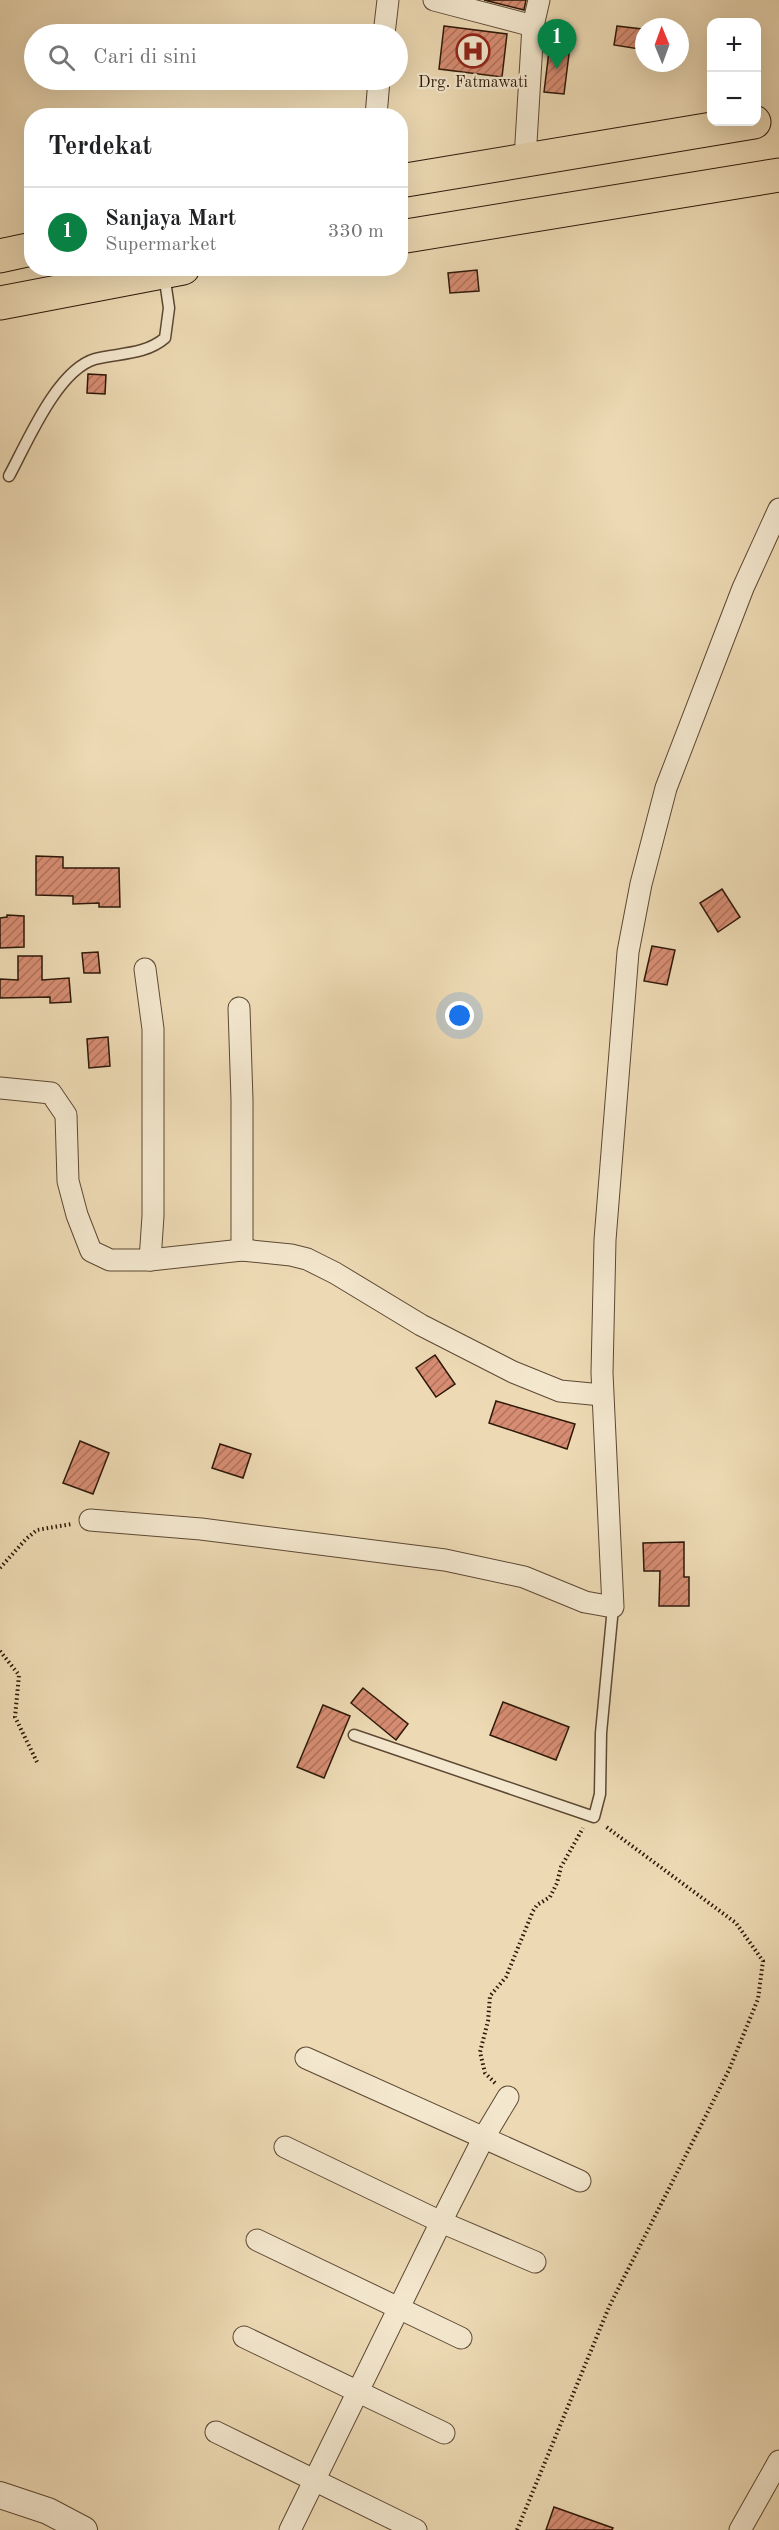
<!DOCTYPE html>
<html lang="id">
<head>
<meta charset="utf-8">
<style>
	body { margin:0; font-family:"Old Standard TT",serif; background:#f6f6f6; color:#202124 }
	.controls { position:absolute; right:18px; top:18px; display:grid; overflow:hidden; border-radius:12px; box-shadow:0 6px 24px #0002 }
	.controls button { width:54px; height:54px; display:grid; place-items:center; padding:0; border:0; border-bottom:2px solid #e0e0e0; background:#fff; color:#202124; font:30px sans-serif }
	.compass { position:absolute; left:635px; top:18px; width:54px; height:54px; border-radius:50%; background:#fff; box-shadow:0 6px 24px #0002; rotate:359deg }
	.you { position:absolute; left:460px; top:1016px; width:21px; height:21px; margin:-15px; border:4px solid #fff; border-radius:50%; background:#1a73e8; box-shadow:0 0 0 9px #1a73e833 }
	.badge { display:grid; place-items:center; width:39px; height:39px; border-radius:50%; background:#0b8043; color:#fff; font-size:20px; font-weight:700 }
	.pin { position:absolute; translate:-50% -50px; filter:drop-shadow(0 2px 3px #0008) }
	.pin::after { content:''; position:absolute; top:32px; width:21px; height:18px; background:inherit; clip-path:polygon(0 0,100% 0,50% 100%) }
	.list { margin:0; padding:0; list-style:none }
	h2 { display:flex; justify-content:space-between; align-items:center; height:78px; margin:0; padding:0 24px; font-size:26px }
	h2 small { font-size:20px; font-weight:400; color:#757577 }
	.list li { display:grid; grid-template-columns:39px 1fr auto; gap:18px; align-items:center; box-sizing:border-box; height:90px; padding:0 24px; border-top:2px solid #e0e0e0 }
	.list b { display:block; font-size:22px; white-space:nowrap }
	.list p { margin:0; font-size:20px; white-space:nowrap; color:#757577 }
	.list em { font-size:20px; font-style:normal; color:#757577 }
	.icon { flex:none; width:33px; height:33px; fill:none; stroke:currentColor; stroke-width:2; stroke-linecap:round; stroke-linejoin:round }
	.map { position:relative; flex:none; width:779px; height:2530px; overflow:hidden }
	.search { position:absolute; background:#fff; box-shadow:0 6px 24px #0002; left:24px; top:24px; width:384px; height:66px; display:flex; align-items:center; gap:15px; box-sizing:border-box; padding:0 21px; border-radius:33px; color:#757577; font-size:22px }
	.panel { position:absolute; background:#fff; box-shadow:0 6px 24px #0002; left:24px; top:108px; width:384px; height:168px; border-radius:24px }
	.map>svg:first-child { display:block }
	.building { fill:url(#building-hatch); stroke:#2d1808; stroke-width:1.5 }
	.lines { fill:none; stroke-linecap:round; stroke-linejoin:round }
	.service-casing { stroke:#5d4833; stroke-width:13 }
	.minor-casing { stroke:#5d4833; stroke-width:23 }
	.tertiary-casing { stroke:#5d4833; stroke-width:28 }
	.trunk-casing { stroke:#2d1808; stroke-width:35 }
	.path { stroke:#2d1808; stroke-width:4; stroke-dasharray:1.5 3; stroke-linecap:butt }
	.service { stroke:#f3e7ce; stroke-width:10 }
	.minor { stroke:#f3e7ce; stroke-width:21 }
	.tertiary { stroke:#f3e7ce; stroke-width:26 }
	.trunk { stroke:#eddab4; stroke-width:33 }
	.labels { text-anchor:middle; stroke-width:4.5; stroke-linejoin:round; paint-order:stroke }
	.poi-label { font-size:16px; fill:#2d1808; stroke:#f3e7ce }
</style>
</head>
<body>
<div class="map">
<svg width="779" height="2530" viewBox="0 0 779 2530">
	<defs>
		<pattern id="building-hatch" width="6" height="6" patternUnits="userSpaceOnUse" patternTransform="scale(1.5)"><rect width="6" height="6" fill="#d78d73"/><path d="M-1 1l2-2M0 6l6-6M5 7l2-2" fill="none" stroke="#af725c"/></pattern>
	</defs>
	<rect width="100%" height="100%" fill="#eddab4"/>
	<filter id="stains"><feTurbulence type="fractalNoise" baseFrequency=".00333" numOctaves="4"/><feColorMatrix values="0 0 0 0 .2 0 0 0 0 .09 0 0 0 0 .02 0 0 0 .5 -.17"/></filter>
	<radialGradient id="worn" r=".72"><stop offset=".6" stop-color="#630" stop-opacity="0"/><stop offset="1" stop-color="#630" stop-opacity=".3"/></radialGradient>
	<g class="building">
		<polygon points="484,0 526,0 524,10"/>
		<polygon points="444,26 507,34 502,77 439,69"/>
		<polygon points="617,26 642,29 639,49 614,45"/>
		<polygon points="550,43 570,46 564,94 544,92"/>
		<polygon points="477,270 479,291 450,293 448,273"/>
		<polygon points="88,374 106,375 105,394 87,393"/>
		<polygon points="36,856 63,857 63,868 119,868 120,907 99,907 99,903 73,904 73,896 36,895"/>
		<polygon points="722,889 740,917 718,932 700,903"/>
		<polygon points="7,915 24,916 24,947 0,948 0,918 7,917"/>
		<polygon points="652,946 675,950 667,985 644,981"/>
		<polygon points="98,952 100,973 84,973 82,953"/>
		<polygon points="18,956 42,956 42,980 69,978 71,1002 50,1003 50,997 0,998 0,979 18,980"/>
		<polygon points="108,1037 110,1066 89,1068 87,1039"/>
		<polygon points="435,1355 455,1384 436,1397 416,1368"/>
		<polygon points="496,1401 575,1424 567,1449 489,1423"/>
		<polygon points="80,1441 109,1453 93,1494 63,1483"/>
		<polygon points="220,1444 251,1454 243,1478 212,1468"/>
		<polygon points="684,1542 684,1577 689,1577 689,1606 659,1606 660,1571 644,1571 643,1543"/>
		<polygon points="363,1688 408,1724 396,1740 351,1703"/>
		<polygon points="503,1702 569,1727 556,1760 490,1735"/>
		<polygon points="323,1705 350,1716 324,1778 297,1767"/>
		<polygon points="554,2507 613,2528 612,2530 546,2530"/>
	</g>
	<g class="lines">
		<g class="service-casing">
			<g id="service">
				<path d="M9 476C27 443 57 370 95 359 119 353 145 355 165 338L169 308 164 274"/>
				<polyline points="354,1735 594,1817 600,1794 601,1733 613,1607"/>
			</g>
		</g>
		<g class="minor-casing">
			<g id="minor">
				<polyline points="434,0 533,26"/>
				<polyline points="384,34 388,0"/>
				<polyline points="376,116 379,80"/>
				<polyline points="525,159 533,26 539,0"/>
				<polyline points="145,969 153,1029 153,1216 150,1260"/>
				<polyline points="239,1008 242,1100 242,1250"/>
				<polyline points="0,1088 51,1093 66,1115 68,1181 77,1215 91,1251 110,1260 150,1260 242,1250 291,1255 307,1259 335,1273 421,1325 513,1372 560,1391 602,1395"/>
				<polyline points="90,1520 201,1529 445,1560 524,1577 585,1602 613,1607 602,1373 605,1240 628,952 641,884 666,788 743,588 779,509"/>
				<polyline points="306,2058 580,2181"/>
				<polyline points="285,2147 441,2222 535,2262"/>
				<polyline points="257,2240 461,2338"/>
				<polyline points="244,2337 444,2433"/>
				<polyline points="216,2432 416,2530"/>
				<polyline points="290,2530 441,2222 484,2137 508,2097"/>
				<polyline points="740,2530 779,2461"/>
			</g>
		</g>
		<g class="tertiary-casing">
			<polyline id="tertiary" points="0,2495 48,2511 84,2530"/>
		</g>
		<g class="trunk-casing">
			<g id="trunk">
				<polyline points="400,181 754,122"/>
				<polyline points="400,237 779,175"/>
				<polyline points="0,256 32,249"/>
				<polyline points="0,303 183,268"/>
			</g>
		</g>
		<g class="path">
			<polyline points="0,1568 26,1539 37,1530 72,1524"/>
			<polyline points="0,1651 19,1675 15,1717 37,1762"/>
			<polyline points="495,2083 485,2073 480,2052 488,2021 490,1996 506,1977 533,1911 537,1905 550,1897 557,1883 561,1867 583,1828"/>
			<polyline points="517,2530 609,2307 729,2070 758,1999 763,1961 736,1923 605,1826"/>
		</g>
		<use href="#service" class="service"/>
		<use href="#minor" class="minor"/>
		<use href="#tertiary" class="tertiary"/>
		<use href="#trunk" class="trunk"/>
	</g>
	<defs>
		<g id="hospital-ring" transform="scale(1.725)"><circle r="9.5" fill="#f3e7ce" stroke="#8f2418" stroke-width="1.5"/><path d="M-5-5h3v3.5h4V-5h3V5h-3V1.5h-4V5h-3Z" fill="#8f2418"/></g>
	</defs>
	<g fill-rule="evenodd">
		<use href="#hospital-ring" x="473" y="51"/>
	</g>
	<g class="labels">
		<g class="poi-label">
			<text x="473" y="87">Drg. Fatmawati</text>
		</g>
	</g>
	<rect width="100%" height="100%" filter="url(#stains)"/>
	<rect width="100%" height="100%" fill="url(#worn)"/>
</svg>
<div class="controls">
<button>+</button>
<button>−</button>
</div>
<svg class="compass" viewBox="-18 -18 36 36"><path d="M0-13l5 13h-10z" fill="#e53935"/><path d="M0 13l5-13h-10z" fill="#757577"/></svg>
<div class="you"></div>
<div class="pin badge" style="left:557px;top:69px">1</div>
<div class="search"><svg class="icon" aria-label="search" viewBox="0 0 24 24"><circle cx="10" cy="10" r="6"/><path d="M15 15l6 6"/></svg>Cari di sini</div>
<section class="panel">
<h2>Terdekat<small></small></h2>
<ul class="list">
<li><span class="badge">1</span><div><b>Sanjaya Mart</b><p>Supermarket</p></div><em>330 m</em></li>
</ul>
</section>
</div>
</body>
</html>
